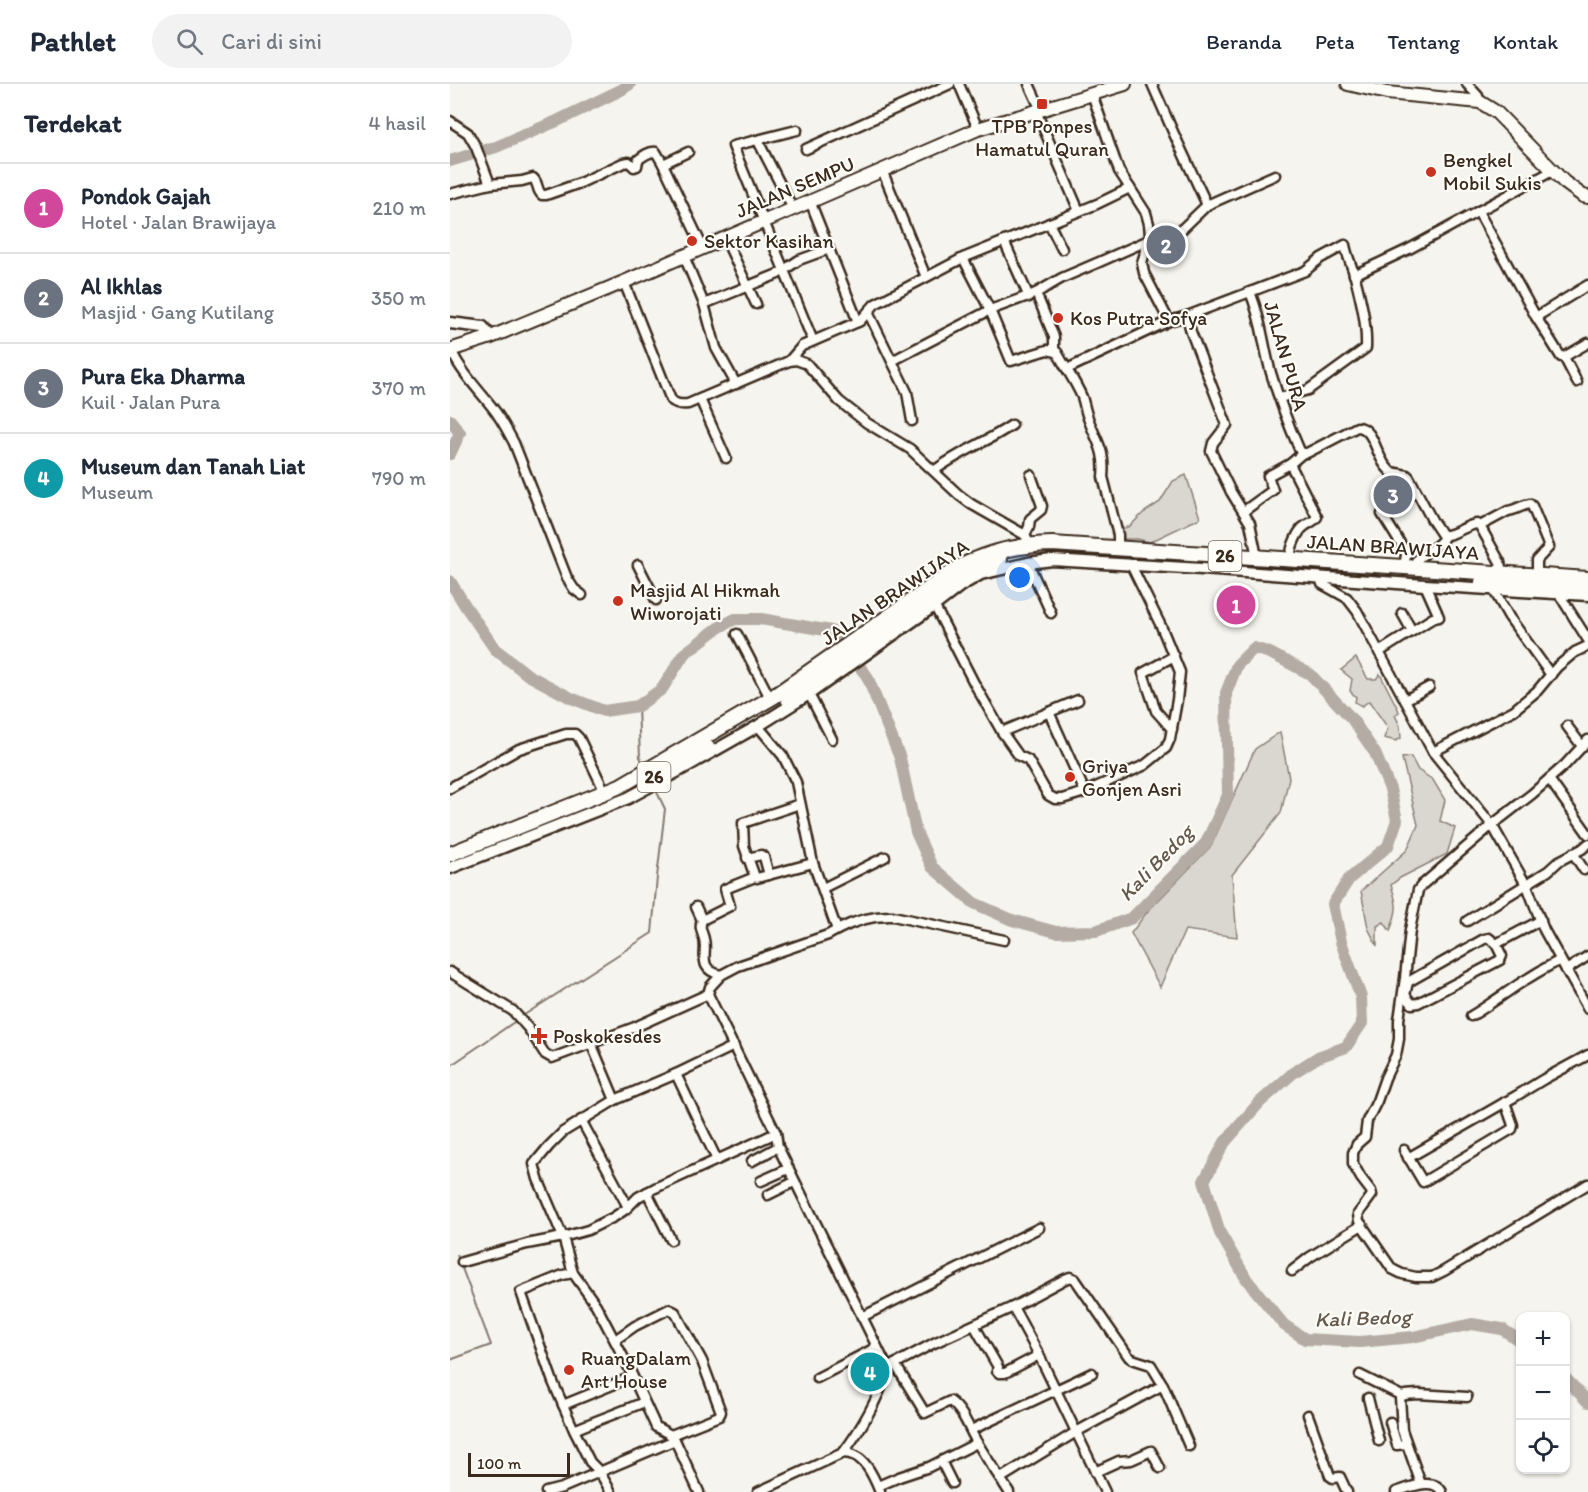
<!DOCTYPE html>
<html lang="id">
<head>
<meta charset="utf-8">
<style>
	body { margin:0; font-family:Itim,sans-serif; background:#f2f2f3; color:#1f2937 }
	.controls { position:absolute; right:18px; bottom:18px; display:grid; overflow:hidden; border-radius:12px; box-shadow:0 2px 4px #0004 }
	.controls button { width:54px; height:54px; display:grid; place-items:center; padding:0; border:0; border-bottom:2px solid #e0e1e3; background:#fff; color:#1f2937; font:30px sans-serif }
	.scale { position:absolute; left:18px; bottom:15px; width:102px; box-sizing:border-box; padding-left:6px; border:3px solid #3b2a1e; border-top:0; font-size:16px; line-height:21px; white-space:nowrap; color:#3b2a1e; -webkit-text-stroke:4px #fdfcf7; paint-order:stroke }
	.you { position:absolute; left:570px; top:494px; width:21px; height:21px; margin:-15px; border:4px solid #fff; border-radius:50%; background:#1a73e8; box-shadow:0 0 0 9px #1a73e833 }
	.badge { display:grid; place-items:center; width:39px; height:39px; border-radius:50%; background:#1a73e8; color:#fff; font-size:20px; font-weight:700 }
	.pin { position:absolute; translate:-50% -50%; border:3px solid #fff; box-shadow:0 2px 6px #0006 }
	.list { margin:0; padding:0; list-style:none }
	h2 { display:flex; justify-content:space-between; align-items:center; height:78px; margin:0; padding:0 24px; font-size:26px }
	h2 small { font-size:20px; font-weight:400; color:#747a83 }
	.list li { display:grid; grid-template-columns:39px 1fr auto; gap:18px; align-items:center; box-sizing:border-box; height:90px; padding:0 24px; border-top:2px solid #e0e1e3 }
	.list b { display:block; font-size:22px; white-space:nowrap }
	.list p { margin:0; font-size:20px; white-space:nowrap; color:#747a83 }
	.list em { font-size:20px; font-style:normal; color:#747a83 }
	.icon { flex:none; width:33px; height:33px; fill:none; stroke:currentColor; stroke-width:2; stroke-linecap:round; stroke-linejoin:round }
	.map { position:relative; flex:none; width:1138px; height:1408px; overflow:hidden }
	header { display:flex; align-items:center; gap:36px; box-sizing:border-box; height:84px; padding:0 30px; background:#fff; border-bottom:2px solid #e0e1e3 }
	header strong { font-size:28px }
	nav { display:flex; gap:33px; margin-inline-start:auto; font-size:21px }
	.search { width:420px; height:54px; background:#f2f2f3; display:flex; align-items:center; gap:15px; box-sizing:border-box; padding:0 21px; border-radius:33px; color:#747a83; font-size:22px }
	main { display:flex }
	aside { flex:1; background:#fff }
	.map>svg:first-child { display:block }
	.green { fill:#dad6d0; stroke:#8a8077; stroke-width:1.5 }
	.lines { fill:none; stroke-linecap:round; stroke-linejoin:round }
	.stream { stroke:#84786e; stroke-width:2 }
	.river { stroke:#b4aca4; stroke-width:12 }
	.minor-casing { stroke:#3b2a1e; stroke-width:13 }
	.tertiary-casing { stroke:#3b2a1e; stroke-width:15 }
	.secondary-casing { stroke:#3b2a1e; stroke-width:16 }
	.trunk-casing { stroke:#3b2a1e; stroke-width:18 }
	.minor { stroke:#fdfcf7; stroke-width:8 }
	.tertiary { stroke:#fdfcf7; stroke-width:10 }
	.secondary { stroke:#fdfcf7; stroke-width:12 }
	.trunk { stroke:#fdfcf7; stroke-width:14 }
	.poi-dot { fill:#c8321e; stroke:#fdfcf7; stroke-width:2 }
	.labels { text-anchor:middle; stroke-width:4.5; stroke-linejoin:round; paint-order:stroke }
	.shield { fill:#fdfcf7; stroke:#75695f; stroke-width:1.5 }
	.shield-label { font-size:18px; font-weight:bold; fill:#3b2a1e }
	.poi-label { font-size:20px; fill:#3b2a1e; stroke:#fdfcf7; text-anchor:start }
	.street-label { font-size:20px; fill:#3b2a1e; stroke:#fdfcf7 }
	.water-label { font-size:21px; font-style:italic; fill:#65584d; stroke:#fdfcf7 }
</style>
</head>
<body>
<header>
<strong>Pathlet</strong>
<div class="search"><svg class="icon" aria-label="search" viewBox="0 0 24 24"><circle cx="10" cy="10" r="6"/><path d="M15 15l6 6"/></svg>Cari di sini</div>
<nav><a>Beranda</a><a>Peta</a><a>Tentang</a><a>Kontak</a></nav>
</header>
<main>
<aside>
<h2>Terdekat<small>4 hasil</small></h2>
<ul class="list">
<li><span class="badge" style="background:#d1479c">1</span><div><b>Pondok Gajah</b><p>Hotel · Jalan Brawijaya</p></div><em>210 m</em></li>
<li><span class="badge" style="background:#6b7280">2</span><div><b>Al Ikhlas</b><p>Masjid · Gang Kutilang</p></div><em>350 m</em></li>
<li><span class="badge" style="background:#6b7280">3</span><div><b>Pura Eka Dharma</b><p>Kuil · Jalan Pura</p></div><em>370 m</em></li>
<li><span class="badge" style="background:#0f9aa8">4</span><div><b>Museum dan Tanah Liat</b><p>Museum</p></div><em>790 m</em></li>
</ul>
</aside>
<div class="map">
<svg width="1138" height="1408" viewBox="0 0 1138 1408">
	<rect width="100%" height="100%" fill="#f5f4ee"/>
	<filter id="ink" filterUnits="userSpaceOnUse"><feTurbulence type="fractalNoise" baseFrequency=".0167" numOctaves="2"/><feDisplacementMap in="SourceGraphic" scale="12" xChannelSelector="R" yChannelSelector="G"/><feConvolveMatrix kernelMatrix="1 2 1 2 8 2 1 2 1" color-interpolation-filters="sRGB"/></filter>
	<g filter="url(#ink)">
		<g class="green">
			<polygon points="736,391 750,434 700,458 687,455 671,455 668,446 680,442 693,429 710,418 723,397"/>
			<polygon points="906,574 918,595 926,595 930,590 948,625 949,628 945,631 950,642 951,654 946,657 934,654 938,644 919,617 912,622 905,618 906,613 900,607 902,595 891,586"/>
			<polygon points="830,648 839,694 831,729 782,791 787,853 735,846 710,903 681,849 697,828 761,762 805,665"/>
			<path d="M961 673 968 686 983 696 995 716 990 737 1005 744 997 770 950 794 941 801C948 822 948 825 940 847L934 838 927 842V862L918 844 911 807 957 766 968 741 952 674Z"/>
		</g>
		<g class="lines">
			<g class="stream">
				<polyline points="188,622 190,673 195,683"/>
				<polyline points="71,933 202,849 207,793 215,725 205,704"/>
				<polyline points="0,982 67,936"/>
				<polyline points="0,1276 41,1261 7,1171"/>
			</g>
			<g class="river">
				<polyline points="0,77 46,63 107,37 171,6 180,0"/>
				<polyline points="0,336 10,349 0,370"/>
				<polyline points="0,497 16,523 45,565 78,591 121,614 154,627 188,622 212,605 234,570 268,544 285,535 311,535 381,547 417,592 450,674 466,748 482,783 524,819 562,836 606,848 646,847 682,834 756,759 778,711 776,609 787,581 804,564 820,569 860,590 902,635 925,669 940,705 947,736 938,762 899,795 883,820 891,858 911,913 912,939 896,963 868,973 843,989 809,1019 775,1058 754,1097 770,1149 797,1196 834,1241 855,1255 910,1258 963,1253 1022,1240 1052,1245 1070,1257"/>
				<polyline points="1116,1295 1138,1318"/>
			</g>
			<g class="minor-casing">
				<g id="minor">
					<polyline points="509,0 528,45"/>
					<polyline points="579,0 591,26"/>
					<polyline points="702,0 724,50 757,121"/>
					<polyline points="1017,0 1028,12 1030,18"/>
					<path d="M642 10 669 87 696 129 699 140 700 151 692 179 694 189 719 237 737 232 855 187 871 174 895 161C897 172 902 182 905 193 911 216 917 240 916 264L858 306 830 314"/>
					<polyline points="586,27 629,127"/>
					<polyline points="0,37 18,49 26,63 40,100"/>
					<polyline points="347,46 283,62 363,257"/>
					<polyline points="308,57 343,125"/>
					<polyline points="356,65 500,0"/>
					<polyline points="213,80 238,68"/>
					<polyline points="432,86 476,193"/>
					<path d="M0 110 40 100 72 97 83 94C89 99 86 106 92 111H96L130 99 173 79 179 78 184 83 187 82 188 76C193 72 199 67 206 68L213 80 253 164"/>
					<polyline points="360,117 408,238"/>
					<polyline points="1028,127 1086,233 1111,273 1114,273 1127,298"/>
					<polyline points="599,139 612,165"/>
					<polyline points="275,154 306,220"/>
					<polyline points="554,157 579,213"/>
					<polyline points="234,172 254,220 266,264 286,300"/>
					<polyline points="513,174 647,120 680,104"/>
					<polyline points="904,191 959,165 1104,86"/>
					<path d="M174 198 221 316C226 320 230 321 238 320L339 277 346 276 357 280 389 317 417 339 460 365 509 411 521 420 575 451 577 455"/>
					<path d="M800 208C812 236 813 261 821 289 829 316 839 342 850 367L853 369H857L907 343C922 343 925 365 932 376 934 381 937 384 941 388L957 391 959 393 982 436 992 451C1003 453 1015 441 1027 440L1030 442 1050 478 1051 484"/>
					<polyline points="586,209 612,194 647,179 699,156 731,146 757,121 825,91"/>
					<polyline points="254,220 328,190 349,176 379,165"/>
					<polyline points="418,228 457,308 462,337"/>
					<polyline points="737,232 741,248 777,341 763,359 761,367 781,408 800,439 806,468"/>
					<polyline points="1086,233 1138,201"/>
					<path d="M1 266C11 288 27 304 42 323 51 334 57 346 64 359L117 494 124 505 132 511"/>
					<polyline points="1114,273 1138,259"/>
					<path d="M339 277 352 262 410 237 425 220 513 174 540 226 561 277 597 266 607 268C615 283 625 297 632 313 634 319 635 325 637 331 645 356 656 364 653 393L668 451V458"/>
					<polyline points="442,277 540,226 586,209 604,253 604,267"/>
					<polyline points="617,285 719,237"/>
					<polyline points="250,315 276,374"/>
					<path d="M840 380 867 433C863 439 860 438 855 442 848 446 841 463 841 470"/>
					<path d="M484 387C509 368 537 358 562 341"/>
					<polyline points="794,427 823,406 818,392 840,380 853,369"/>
					<path d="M1030 442 1058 427C1066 426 1072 421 1080 420L1082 422 1099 463 1087 476V486"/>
					<polyline points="575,451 579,443 580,435 591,426 592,422 581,391"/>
					<polyline points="955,477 956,471 955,467 932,430 966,407"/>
					<path d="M965 478C973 468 989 464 994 453"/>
					<polyline points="578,479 601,529"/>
					<polyline points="188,481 206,516"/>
					<polyline points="870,494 872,500 897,514 907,527 983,668 1042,741 1078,804 1094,846 1138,925"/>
					<polyline points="1043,505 1059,533 1101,591"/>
					<polyline points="1109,510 1138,556"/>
					<polyline points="483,519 524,599 552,648 569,672 578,676 598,711 605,715 612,715 635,708 695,681 716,664 720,655 727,616 730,588 711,542 681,481"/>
					<polyline points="952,529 962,547"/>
					<polyline points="287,550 318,610"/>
					<polyline points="929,568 983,534 989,533 987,528 975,501"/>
					<polyline points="359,610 382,655"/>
					<polyline points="955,616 979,603"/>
					<polyline points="599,628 635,708"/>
					<polyline points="308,642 333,672 346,698 363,779 387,846 378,851 288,882 271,891 260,903 258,910 326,1049 328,1063 438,1285"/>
					<polyline points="1117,642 1132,662"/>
					<polyline points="722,645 706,627 693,589 724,572"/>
					<polyline points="552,648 628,616"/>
					<polyline points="1138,656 1115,681 1082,710 1042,741 972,801 968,806 960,846 955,894 949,936 949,955 946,971 935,994 927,1017 917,1037 915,1053 907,1060 903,1069 903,1080 911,1094 921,1107 922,1111 908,1130 909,1137 942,1185 952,1190 966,1193 982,1193 994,1187 1138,1100"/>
					<polyline points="983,668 1064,626 1087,607 1107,583 1125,568 1138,562"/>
					<polyline points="1099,695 1138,750"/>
					<polyline points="0,704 69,665 116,650 125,650 129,654 155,708"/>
					<polyline points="1123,769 1134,786"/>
					<polyline points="297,774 311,771 314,773 319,791"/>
					<polyline points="305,793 294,762 293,739 350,720"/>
					<polyline points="373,804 435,773"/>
					<polyline points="246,823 252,836"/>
					<polyline points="1017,837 1098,787 1109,777 1132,765 1138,760"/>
					<path d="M387 846C404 837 423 831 443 832L554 856"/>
					<polygon points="1039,854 1046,860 1052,872 1050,876 968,919 962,920 955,911 958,898 1034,855"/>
					<polyline points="1046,860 1091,836"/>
					<polyline points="1116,886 1138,872"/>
					<polyline points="0,888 63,927 78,944 95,970 102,974 185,943 258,910"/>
					<path d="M271 891C246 885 258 869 254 855 252 847 249 844 252 836L280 822 275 805 305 793 307 794 363 779"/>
					<path d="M1021 932C1032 926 1042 918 1053 911 1071 898 1091 886 1110 876"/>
					<polyline points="141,959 165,1016"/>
					<polyline points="226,990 267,1076"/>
					<polyline points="131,1036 178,1123"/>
					<polyline points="954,1066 973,1098 1062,1045 1063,1041 1055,1018"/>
					<polyline points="958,1074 1066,1012 1094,995 1138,971"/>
					<polyline points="302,1077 328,1063"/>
					<polyline points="311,1097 338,1085"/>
					<polyline points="197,1108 221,1156"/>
					<polyline points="318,1111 344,1098"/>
					<polyline points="12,1178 77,1160 113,1153 138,1146 164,1133 176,1125 188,1113 205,1104 326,1049"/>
					<polyline points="842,1187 860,1173 912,1141"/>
					<polyline points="123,1189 146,1221 177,1280 206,1343 221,1351 225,1356 249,1408"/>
					<polyline points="563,1223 615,1195 620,1193 625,1195 679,1273 682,1275 701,1281 713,1301 739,1362"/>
					<polyline points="412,1233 589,1144"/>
					<polyline points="524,1241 548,1283 547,1287 549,1289 555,1289 589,1271"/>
					<polyline points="165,1256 185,1242 219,1225 225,1228 252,1277 271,1328 269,1332 221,1351"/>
					<path d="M445 1280 475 1329 500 1317C514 1327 519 1346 528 1360 538 1377 549 1392 559 1408"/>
					<polyline points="910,1291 952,1312"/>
					<polyline points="367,1294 427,1263"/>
					<polyline points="918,1314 929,1357"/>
					<polyline points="113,1321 182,1293"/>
					<polyline points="858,1331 880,1392 883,1394 890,1393 897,1408"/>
					<polyline points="940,1338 947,1361 956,1360"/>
					<path d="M124 1346C147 1336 171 1328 194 1318"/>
					<polyline points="521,1346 642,1289"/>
					<path d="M393 1369C412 1344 428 1314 439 1284L441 1282 484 1259 563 1223 589 1271 655 1408"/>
					<polyline points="491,1377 502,1399"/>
					<polyline points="645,1388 669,1377 681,1376 701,1367 710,1384"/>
					<polyline points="551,1394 626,1348 713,1301"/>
					<polyline points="971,1400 952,1346 950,1313 955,1311 968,1310 1017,1313"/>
					<polyline points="428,1402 449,1393 479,1383 527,1359"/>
					<polyline points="96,1408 112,1404 225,1356"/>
					<polyline points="161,1408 149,1387 140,1378 124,1346 103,1298 71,1208 113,1191 123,1189 113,1153 88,1095 84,1080 99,1062 113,1048 165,1016 226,990 284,962"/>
					<path d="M308 1408 393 1369C414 1369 423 1391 430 1408"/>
					<path d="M946 1408C959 1404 984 1392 992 1408"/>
				</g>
			</g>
			<g class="tertiary-casing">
				<g id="tertiary">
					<polyline points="0,239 33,243 41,253"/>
					<polyline points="0,784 178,714 232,685 308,642 359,610 484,522 510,502 531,490 578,479 602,476 752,485 975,501 1138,511"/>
				</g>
			</g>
			<g class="secondary-casing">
				<g id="secondary">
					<polyline points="898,0 937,9 1030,18 1046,28 1114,98 1133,112 1138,113"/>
					<polyline points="0,266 41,253 174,198 528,45 675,0"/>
				</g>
			</g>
			<g class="trunk-casing">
				<g id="trunk">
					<polyline points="1032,498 1136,504"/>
					<polyline points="338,615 511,493 529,484 550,476"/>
					<polyline points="212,689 257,663"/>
					<path d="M0 770 170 702 323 613 510 483C539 467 569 461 602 460L1138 495"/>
				</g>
			</g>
			<use href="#minor" class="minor"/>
			<use href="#tertiary" class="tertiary"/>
			<use href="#secondary" class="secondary"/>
			<use href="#trunk" class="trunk"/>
		</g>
	</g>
	<g class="poi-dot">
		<rect x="586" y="14" width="12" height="12" rx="3"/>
		<circle cx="981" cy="88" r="6"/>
		<circle cx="242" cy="157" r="6"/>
		<circle cx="608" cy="234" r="6"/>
		<circle cx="168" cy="517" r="6"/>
		<circle cx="620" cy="693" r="6"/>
		<path d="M86 943h6v6h6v6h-6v6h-6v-6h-6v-6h6z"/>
		<circle cx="119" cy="1286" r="6"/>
	</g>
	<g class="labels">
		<g class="shield">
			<rect x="758.5" y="457" width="33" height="30" rx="4.5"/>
			<rect x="187.5" y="678" width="33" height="30" rx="4.5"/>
		</g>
		<g class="shield-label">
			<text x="775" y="478">26</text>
			<text x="204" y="699">26</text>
		</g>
		<g class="poi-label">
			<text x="592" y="49" text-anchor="middle">TPB Ponpes<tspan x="592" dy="23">Hamatul Quran</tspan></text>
			<text x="993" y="83">Bengkel<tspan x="993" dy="23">Mobil Sukis</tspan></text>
			<text x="254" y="164">Sektor Kasihan</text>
			<text x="620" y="241">Kos Putra Sofya</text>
			<text x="180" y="513">Masjid Al Hikmah<tspan x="180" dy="23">Wiworojati</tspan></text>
			<text x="632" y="689">Griya<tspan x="632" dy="23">Gonjen Asri</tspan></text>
			<text x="103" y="959">Poskokesdes</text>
			<text x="131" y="1281">RuangDalam<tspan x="131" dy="23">Art House</tspan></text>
		</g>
		<g class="street-label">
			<text transform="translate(345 103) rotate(-23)" y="7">JALAN SEMPU</text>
			<text transform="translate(836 272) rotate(74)" y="7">JALAN PURA</text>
			<text transform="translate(943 463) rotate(4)" y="7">JALAN BRAWIJAYA</text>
			<text transform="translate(445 508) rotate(-34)" y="7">JALAN BRAWIJAYA</text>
		</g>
		<g class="water-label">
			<text transform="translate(706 779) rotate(-46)" y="7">Kali Bedog</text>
			<text transform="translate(913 1234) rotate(-2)" y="7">Kali Bedog</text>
		</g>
	</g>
</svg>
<div class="controls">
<button>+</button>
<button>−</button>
<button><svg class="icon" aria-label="locate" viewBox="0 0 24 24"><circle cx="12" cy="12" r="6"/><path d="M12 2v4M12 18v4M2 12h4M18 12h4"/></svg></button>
</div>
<div class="scale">100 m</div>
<div class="you"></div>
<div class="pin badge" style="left:786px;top:521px;background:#d1479c">1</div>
<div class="pin badge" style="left:716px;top:161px;background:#6b7280">2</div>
<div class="pin badge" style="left:943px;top:411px;background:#6b7280">3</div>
<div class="pin badge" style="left:420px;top:1288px;background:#0f9aa8">4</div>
</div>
</main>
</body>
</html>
